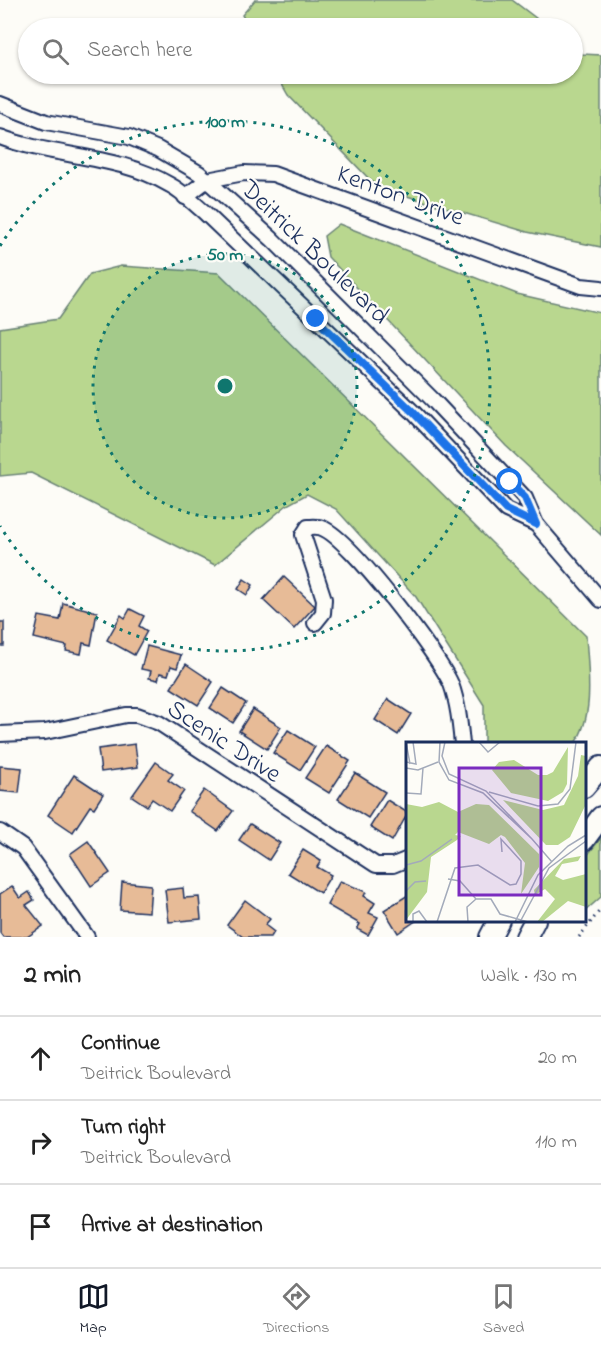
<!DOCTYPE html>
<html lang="en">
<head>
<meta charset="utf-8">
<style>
	body { margin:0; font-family:"Indie Flower",sans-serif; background:#f2f2f2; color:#222 }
	.stop { position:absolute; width:18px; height:18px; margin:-14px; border:4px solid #1a73e8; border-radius:50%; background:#fff }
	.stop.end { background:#1a73e8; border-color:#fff; box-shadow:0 2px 6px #0008 }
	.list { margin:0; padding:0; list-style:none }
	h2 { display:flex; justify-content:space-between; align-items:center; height:78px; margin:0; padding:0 24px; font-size:26px }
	h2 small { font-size:20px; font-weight:400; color:#767676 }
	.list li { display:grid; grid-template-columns:39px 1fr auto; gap:18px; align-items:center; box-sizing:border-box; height:84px; padding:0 24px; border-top:2px solid #e0e0e0 }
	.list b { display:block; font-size:22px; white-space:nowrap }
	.list p { margin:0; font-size:20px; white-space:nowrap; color:#767676 }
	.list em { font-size:20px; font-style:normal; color:#767676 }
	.icon { flex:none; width:33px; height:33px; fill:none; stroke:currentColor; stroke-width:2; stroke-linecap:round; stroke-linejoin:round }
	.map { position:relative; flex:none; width:601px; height:937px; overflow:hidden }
	.search { position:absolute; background:#fff; box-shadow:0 2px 4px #0004; left:18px; right:18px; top:18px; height:66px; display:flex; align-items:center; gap:15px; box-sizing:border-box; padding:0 21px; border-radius:33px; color:#767676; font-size:22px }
	.sheet { height:330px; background:#fff }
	nav { display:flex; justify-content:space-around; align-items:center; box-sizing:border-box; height:84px; border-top:2px solid #e0e0e0; background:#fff; font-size:16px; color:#767676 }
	nav a { display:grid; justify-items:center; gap:3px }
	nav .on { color:#111827 }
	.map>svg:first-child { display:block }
	.green { fill:#b9d78f; stroke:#6a8376; stroke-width:1.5 }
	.building { fill:#e7bb97; stroke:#1b2f5e; stroke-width:1.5 }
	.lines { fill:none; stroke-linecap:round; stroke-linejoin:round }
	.minor-casing { stroke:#1b2f5e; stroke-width:18 }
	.secondary-casing { stroke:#1b2f5e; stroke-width:24 }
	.path { stroke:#1b2f5e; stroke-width:3; stroke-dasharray:1.5 4.5; stroke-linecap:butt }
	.minor { stroke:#fdfcf7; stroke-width:14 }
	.secondary { stroke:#fdfcf7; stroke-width:20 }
	.route { stroke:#1a73e8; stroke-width:8 }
	.ring { fill:none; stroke:#0f766e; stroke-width:3; stroke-dasharray:3 6 }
	.labels { text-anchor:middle; stroke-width:4.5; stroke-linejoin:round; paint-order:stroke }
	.street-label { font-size:26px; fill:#1b2f5e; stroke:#fdfcf7 }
	.inset-road { fill:none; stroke:#a3aaba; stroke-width:1.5 }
	.view { fill:#7b2cbf; fill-opacity:0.15; stroke:#7b2cbf; stroke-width:3 }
	.inset-edge { fill:none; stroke:#1b2f5e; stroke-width:3 }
	.centre { fill:#0f766e; stroke:#fdfcf7; stroke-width:3 }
	.ring-label { font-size:18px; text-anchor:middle; font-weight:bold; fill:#0f766e; stroke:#fdfcf7; stroke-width:4.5; stroke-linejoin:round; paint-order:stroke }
</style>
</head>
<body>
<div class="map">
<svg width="601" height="937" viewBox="0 0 601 937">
	<rect width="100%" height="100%" fill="#fdfcf7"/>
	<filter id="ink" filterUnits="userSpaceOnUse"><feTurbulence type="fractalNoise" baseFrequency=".0167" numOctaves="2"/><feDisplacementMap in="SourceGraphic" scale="12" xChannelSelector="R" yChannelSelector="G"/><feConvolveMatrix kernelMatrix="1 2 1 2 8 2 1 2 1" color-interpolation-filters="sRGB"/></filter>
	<g filter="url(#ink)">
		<g class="green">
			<polygon points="255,0 512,0 549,28 250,28 242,15"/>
			<polygon points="573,47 582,54 601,55 601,247 527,232 377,187 288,95 276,74 572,74"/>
			<polygon points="339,224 517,294 601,313 601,535 506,446 328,257 324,236"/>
			<path d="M121 266 219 273 586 636C588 669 595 716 575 743H484V705L416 597 336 509 307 494 287 505 215 565 31 473 0 476V328L58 319 90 274Z"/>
			<polygon points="601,838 601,897 585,911 585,858"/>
		</g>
		<g class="building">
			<polygon points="284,577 315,606 294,629 263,600"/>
			<polygon points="244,579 253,585 247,595 238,589"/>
			<polygon points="63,603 97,612 91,645 83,643 81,654 66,651 67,646 34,638 39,616 60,620"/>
			<polygon points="130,609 144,616 139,626 147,631 134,655 107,640 121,615 125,618"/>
			<rect x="0" y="622" width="4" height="24"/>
			<polygon points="147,646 181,655 177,668 171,666 168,675 160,673 158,680 149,678 151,671 141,669"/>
			<polygon points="186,664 213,682 198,705 171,688"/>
			<polygon points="223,688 246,703 233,723 210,708"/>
			<polygon points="388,699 411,714 398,735 375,720"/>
			<polygon points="253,709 281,727 267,749 239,731"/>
			<polygon points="288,730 315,747 300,770 273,753"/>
			<polygon points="135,744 138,767 101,772 98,749"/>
			<polygon points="326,746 350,761 329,793 305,778"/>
			<polygon points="156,762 173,774 168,780 184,791 170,811 152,799 147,806 132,796"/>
			<polygon points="0,766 22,768 19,793 0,791"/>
			<polygon points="355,773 385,792 368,818 338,799"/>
			<polygon points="74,775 103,794 94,808 90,806 73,832 48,815"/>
			<polygon points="204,790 233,811 218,831 189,811"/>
			<polygon points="387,800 408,813 392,841 370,827"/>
			<polygon points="250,824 280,843 269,860 239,840"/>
			<polygon points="88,841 110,873 91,886 70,854"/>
			<polygon points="303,850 321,861 317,867 331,875 320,893 288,873"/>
			<polygon points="340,881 366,892 364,896 375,903 369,913 378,917 368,935 357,929 360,924 327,905"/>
			<polygon points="122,882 151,885 149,912 120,910"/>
			<polygon points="12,886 20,898 29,892 34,900 26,905 43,926 27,937 3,937 0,933 0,894"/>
			<polygon points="183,888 184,898 199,897 201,919 169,922 165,890"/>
			<polygon points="408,895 408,920 417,920 398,933 384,910"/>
			<polygon points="245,900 270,919 265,925 274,932 271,937 243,937 227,925"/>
		</g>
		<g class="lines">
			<g class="minor-casing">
				<g id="minor">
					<path d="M0 104 46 122 129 137 158 149 199 173 272 239 433 400 525 498 536 524 506 510 413 412 203 211C192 202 182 191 170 185 118 154 55 158 0 137"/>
					<polyline points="185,197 207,180 244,173 273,174 581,286 601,288"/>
					<polyline points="536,524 601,600"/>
					<path d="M315 623 323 613 324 599 303 535 308 527C312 527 318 526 322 528 349 537 439 656 451 684 458 703 460 724 462 744"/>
					<polyline points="0,734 45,732 126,715 137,715 159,723 376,865 393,865 408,859"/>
					<polyline points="0,832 23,848 87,937"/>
				</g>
			</g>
			<g class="secondary-casing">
				<g id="secondary">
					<polyline points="584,787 601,767"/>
					<polyline points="584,840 601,817"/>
					<polyline points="490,937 499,920"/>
					<polyline points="526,937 535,920"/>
				</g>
			</g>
			<polyline class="path" points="579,937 601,909"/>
			<use href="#minor" class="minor"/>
			<use href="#secondary" class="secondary"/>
		</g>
	</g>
	<g class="lines" filter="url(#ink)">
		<polyline class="route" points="316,319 413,412 506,510 536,524 525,498 510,482"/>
	</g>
	<circle cx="225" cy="386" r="132" fill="#0f766e" fill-opacity=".12"/>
	<g class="ring">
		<circle cx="225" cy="386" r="132"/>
		<path d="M0 246A265 265 0 1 1 0 526"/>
	</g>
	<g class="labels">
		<g class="street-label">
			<text transform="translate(401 194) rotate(20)" y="9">Kenton Drive</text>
			<text transform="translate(316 251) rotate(44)" y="9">Deitrick Boulevard</text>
			<text transform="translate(225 740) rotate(33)" y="9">Scenic Drive</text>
		</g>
	</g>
	<g transform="translate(406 742)">
		<rect width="180" height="180" fill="#fdfcf7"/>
		<path d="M162 5 161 42 157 50 142 59 105 51 86 28 93 20 108 18 132 33H141L147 30ZM175 13 180 14V62L164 95 152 103H140L97 58 137 68 158 63 172 34ZM33 60 52 70 70 62 83 63 133 112V125L115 152 119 121 99 95 95 93 83 102 52 90 49 93 55 94 51 98 25 115 21 150 0 178V62L16 65ZM175 114 172 119 156 122 149 134 157 138 180 132V165L162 159 136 180H131L149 157 139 147 129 153 128 148 158 117Z" fill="#b9d78f"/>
		<path class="inset-road" d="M0 0 4 22M34 0 33 20 43 38 77 51 126 97 80 49 43 32 36 14 39 0M73 0 82 10 94 0M0 20 10 22 7 0M0 26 12 28 32 20M83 50 132 64 152 62 164 47 170 0M0 51 15 52 17 26M126 97 146 120M0 123 15 119 46 97M42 137 54 139 70 157H85L94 172 122 180M0 149 9 140 20 139M7 180V172L13 169 21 180M31 180 49 126 72 123 104 143 110 142 115 132V119L95 97 96 110M62 180 61 165 70 157M109 180 132 133 162 104 180 93M114 180 143 126 180 99"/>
		<path class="view" d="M53 26H135V153H53Z"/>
		<rect width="180" height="180" class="inset-edge"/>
	</g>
	<circle cx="225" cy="386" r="9" class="centre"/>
	<g class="ring-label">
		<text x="225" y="127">100 m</text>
		<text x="225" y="260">50 m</text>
	</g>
</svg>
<div class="stop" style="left:510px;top:482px"></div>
<div class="stop end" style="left:316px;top:319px"></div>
<div class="search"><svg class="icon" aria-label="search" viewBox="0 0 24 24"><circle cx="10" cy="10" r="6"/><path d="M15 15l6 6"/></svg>Search here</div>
</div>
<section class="sheet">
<h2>2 min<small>Walk · 130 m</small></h2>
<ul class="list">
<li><svg class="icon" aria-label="ahead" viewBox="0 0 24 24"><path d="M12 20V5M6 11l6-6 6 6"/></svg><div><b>Continue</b><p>Deitrick Boulevard</p></div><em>20 m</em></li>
<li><svg class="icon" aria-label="right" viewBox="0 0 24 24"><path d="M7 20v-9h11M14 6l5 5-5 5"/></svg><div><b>Turn right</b><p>Deitrick Boulevard</p></div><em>110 m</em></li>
<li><svg class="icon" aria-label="arrive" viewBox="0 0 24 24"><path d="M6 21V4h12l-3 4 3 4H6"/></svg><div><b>Arrive at destination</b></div></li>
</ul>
</section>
<nav>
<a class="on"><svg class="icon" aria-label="map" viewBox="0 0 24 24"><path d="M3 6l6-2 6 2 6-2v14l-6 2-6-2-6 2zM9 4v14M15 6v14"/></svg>Map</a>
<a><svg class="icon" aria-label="directions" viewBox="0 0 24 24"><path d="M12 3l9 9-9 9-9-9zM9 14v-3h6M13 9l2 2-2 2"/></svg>Directions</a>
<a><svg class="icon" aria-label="saved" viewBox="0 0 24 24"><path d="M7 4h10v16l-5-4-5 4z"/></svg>Saved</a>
</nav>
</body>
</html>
